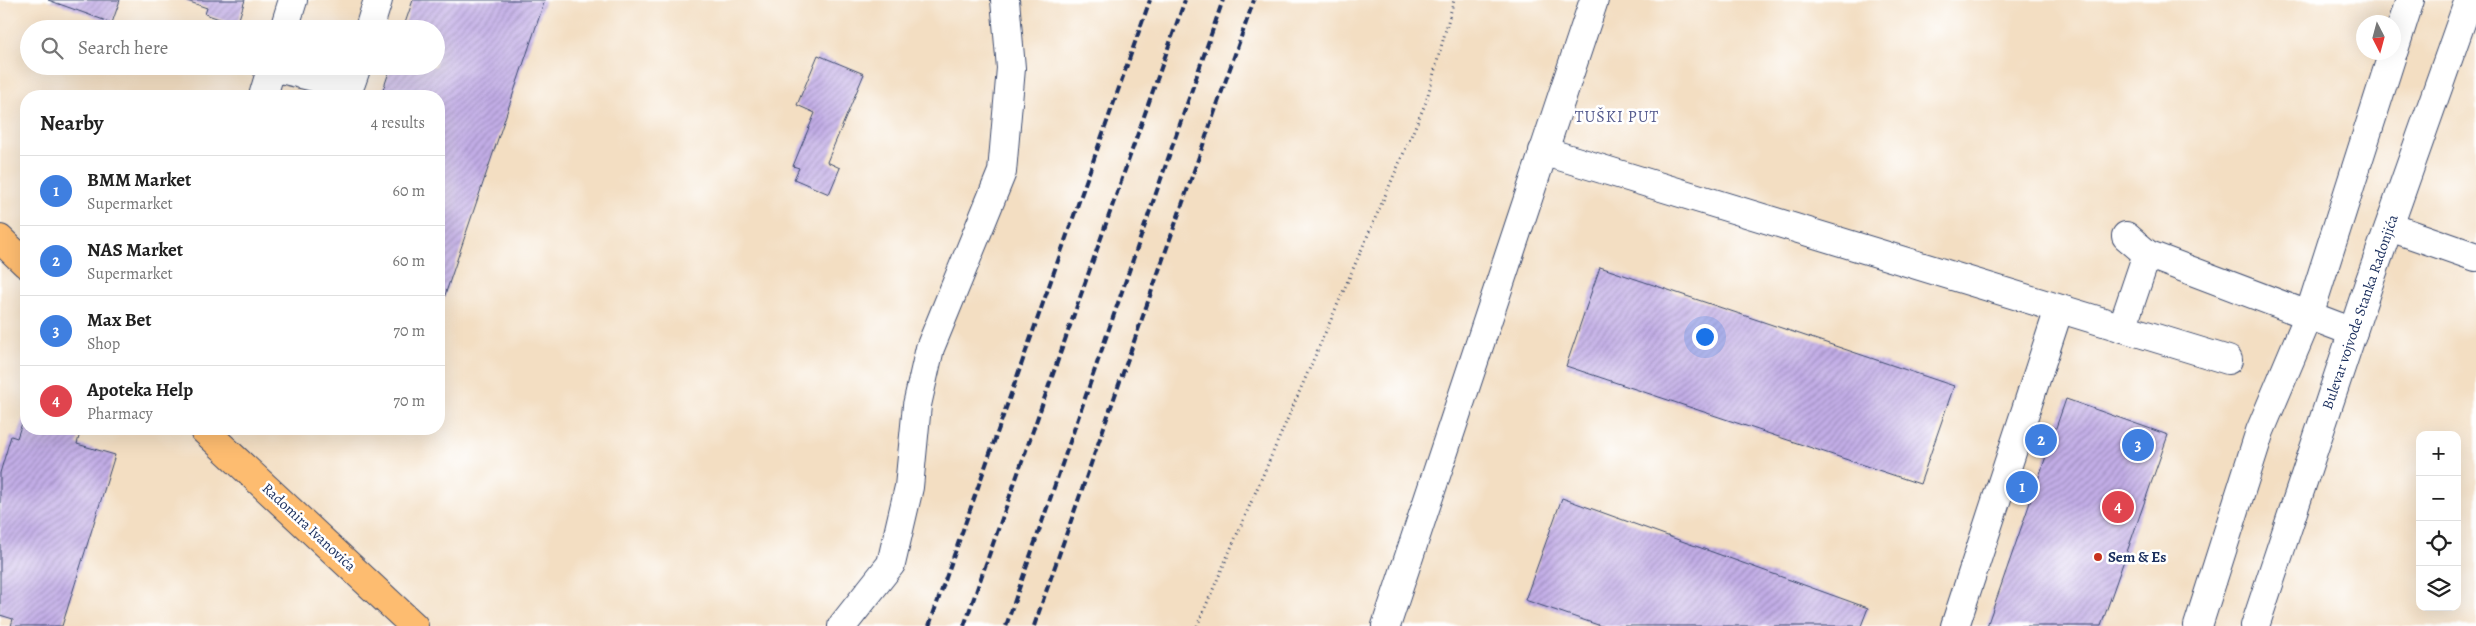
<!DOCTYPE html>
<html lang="en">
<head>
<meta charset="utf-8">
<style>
	body { margin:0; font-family:Alegreya,serif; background:#f6f6f6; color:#222 }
	.controls { position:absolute; right:15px; bottom:15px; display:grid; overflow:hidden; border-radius:10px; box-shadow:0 5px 20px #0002 }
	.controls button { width:45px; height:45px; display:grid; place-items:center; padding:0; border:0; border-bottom:1px solid #e0e0e0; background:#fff; color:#222; font:25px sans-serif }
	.compass { position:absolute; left:2356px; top:15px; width:45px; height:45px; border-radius:50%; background:#fff; box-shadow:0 5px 20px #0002; rotate:174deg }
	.you { position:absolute; left:1704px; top:336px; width:18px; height:18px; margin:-12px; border:4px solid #fff; border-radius:50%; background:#1a73e8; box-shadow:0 0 0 8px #1a73e833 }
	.badge { display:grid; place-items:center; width:32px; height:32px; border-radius:50%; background:#c8321e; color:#fff; font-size:16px; font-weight:700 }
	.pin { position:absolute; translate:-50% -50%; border:2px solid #fff; box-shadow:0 1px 5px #0006 }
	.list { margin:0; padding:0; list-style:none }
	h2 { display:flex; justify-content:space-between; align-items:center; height:65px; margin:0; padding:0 20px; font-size:21px }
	h2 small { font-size:16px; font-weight:400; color:#767676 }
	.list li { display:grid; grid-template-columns:32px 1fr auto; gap:15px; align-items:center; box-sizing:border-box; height:70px; padding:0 20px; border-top:1px solid #e0e0e0 }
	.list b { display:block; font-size:19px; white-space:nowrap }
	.list p { margin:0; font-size:16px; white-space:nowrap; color:#767676 }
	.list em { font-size:16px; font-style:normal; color:#767676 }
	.icon { flex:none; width:28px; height:28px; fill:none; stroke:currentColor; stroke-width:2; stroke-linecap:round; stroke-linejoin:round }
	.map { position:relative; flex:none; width:2476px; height:626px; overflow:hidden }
	.search { position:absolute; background:#fff; box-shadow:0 5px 20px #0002; left:20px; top:20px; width:425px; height:55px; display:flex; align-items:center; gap:12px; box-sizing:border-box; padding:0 18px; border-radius:28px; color:#767676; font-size:19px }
	.panel { position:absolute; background:#fff; box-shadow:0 5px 20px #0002; left:20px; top:90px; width:425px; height:345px; border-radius:20px }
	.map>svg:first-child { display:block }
	.building { fill:url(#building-hatch) }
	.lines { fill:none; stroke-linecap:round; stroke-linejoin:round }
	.minor-casing { stroke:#3b496d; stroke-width:30 }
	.major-casing { stroke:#3b496d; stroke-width:30 }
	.path { stroke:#3b496d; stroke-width:3; stroke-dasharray:1 4; stroke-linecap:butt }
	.minor { stroke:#fff; stroke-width:28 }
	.major { stroke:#fdbc6f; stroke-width:28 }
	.rail { stroke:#1b2f5e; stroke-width:4; stroke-dasharray:8 4; stroke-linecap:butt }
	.poi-dot { fill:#c8321e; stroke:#fff; stroke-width:2 }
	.labels { text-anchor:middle; stroke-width:5; stroke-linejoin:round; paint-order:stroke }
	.street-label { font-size:15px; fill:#1b2f5e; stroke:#fff }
	.poi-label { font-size:15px; font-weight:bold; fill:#1b2f5e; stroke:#fff; text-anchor:start }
	.neighbourhood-label { font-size:16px; letter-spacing:1px; fill:#555b8e; stroke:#fff }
</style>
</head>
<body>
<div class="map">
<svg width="2476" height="626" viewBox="0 0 2476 626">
	<defs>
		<pattern id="building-hatch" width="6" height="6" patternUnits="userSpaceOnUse" patternTransform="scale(1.25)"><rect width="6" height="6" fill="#c2ade6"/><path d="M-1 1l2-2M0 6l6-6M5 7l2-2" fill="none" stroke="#9d8dbe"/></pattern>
	</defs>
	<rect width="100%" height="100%" fill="#fff"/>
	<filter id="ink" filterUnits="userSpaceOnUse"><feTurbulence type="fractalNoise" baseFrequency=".02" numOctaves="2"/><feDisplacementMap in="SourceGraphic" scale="10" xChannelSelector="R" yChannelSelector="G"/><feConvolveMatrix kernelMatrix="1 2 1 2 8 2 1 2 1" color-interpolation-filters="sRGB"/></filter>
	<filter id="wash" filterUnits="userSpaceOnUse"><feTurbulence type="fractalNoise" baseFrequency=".0096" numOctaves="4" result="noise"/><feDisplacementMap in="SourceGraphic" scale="20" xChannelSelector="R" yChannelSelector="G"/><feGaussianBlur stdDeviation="1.12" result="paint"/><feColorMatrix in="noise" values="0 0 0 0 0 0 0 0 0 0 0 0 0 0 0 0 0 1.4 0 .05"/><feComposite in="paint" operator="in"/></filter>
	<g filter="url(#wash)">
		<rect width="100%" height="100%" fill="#f3dec2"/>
		<g id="blocks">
			<g class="building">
				<polygon points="48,0 120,0 112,23"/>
				<polygon points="184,0 245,0 237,25 205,14 207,8"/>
				<polygon points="413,0 545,0 439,313 439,96 381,96 391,66 436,66 436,29 403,29"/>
				<polygon points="818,55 864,74 827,162 840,168 829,194 794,179 799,168 793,166 815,113 797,105"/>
				<polygon points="1600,267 1954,386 1920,484 1566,366"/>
				<polygon points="2066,399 2168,435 2101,626 1987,626"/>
				<polygon points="26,411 26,429 81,429 77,444 115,455 62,626 11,626 13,619 0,615 0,473 11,436 17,438"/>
				<polygon points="1562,498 1868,608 1861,626 1601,626 1525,600"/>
			</g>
		</g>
	</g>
	<g filter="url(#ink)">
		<use href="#blocks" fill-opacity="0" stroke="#3b496d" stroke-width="1"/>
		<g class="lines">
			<g class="minor-casing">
				<g id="minor">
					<polyline points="284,29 293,0"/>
					<polyline points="369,29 378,0"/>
					<polyline points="2394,50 2410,0"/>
					<polyline points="272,67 334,82 351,83 357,66"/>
					<polyline points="263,96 272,66"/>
					<polyline points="1543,151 2228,360"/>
					<polyline points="2390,227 2476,257"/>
					<polyline points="2126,236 2147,254 2353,332"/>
					<polyline points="2122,328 2147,254"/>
					<polyline points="842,626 891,564 909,487 917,405 930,348 1002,172 1011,68 1005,0"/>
					<polyline points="1386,626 1594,0"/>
					<polyline points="1955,626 2059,309"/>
					<polyline points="2198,626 2260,431 2309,315 2393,52"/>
					<polyline points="2255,626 2369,283 2469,0"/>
				</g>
			</g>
			<g class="major-casing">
				<g id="major">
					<polyline points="0,239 26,264"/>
					<polyline points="203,429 414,626"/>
				</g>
			</g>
			<polyline class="path" points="1197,626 1426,102 1454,0"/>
			<use href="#minor" class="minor"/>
			<use href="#major" class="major"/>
			<g class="rail">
				<polyline points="929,626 1150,0"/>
				<polyline points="964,626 1185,0"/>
				<polyline points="1006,626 1223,0"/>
				<polyline points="1034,626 1254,0"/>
			</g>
		</g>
	</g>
	<circle class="poi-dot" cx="2098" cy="557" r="5"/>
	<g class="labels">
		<g class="street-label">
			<text transform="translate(2360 312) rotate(-71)" y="5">Bulevar vojvode Stanka Radonjića</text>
			<text transform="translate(309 527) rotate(43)" y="5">Radomira Ivanovića</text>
		</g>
		<g class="poi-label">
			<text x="2108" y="562">Sem &amp; Es</text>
		</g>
		<g class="neighbourhood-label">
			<text x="1617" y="122">TUŠKI PUT</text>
		</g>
	</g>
</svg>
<div class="controls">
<button>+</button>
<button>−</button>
<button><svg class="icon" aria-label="locate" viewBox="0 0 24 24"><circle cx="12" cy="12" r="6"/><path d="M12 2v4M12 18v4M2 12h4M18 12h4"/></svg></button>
<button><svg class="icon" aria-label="layers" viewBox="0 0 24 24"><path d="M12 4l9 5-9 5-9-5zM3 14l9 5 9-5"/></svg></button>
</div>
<svg class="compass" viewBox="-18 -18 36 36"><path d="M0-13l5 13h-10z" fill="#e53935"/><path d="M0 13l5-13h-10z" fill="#767676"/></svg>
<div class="you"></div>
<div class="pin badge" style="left:2022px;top:487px;background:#3f7fe0">1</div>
<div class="pin badge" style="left:2041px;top:440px;background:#3f7fe0">2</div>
<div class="pin badge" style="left:2138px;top:445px;background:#3f7fe0">3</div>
<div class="pin badge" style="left:2118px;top:507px;background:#e0444e">4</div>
<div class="search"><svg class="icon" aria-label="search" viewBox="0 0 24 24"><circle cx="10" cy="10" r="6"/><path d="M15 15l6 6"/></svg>Search here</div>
<section class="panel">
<h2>Nearby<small>4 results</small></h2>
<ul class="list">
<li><span class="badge" style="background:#3f7fe0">1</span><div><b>BMM Market</b><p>Supermarket</p></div><em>60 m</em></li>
<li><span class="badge" style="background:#3f7fe0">2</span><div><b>NAS Market</b><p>Supermarket</p></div><em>60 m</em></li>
<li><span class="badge" style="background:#3f7fe0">3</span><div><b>Max Bet</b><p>Shop</p></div><em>70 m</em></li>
<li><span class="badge" style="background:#e0444e">4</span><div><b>Apoteka Help</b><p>Pharmacy</p></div><em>70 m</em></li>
</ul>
</section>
</div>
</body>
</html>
